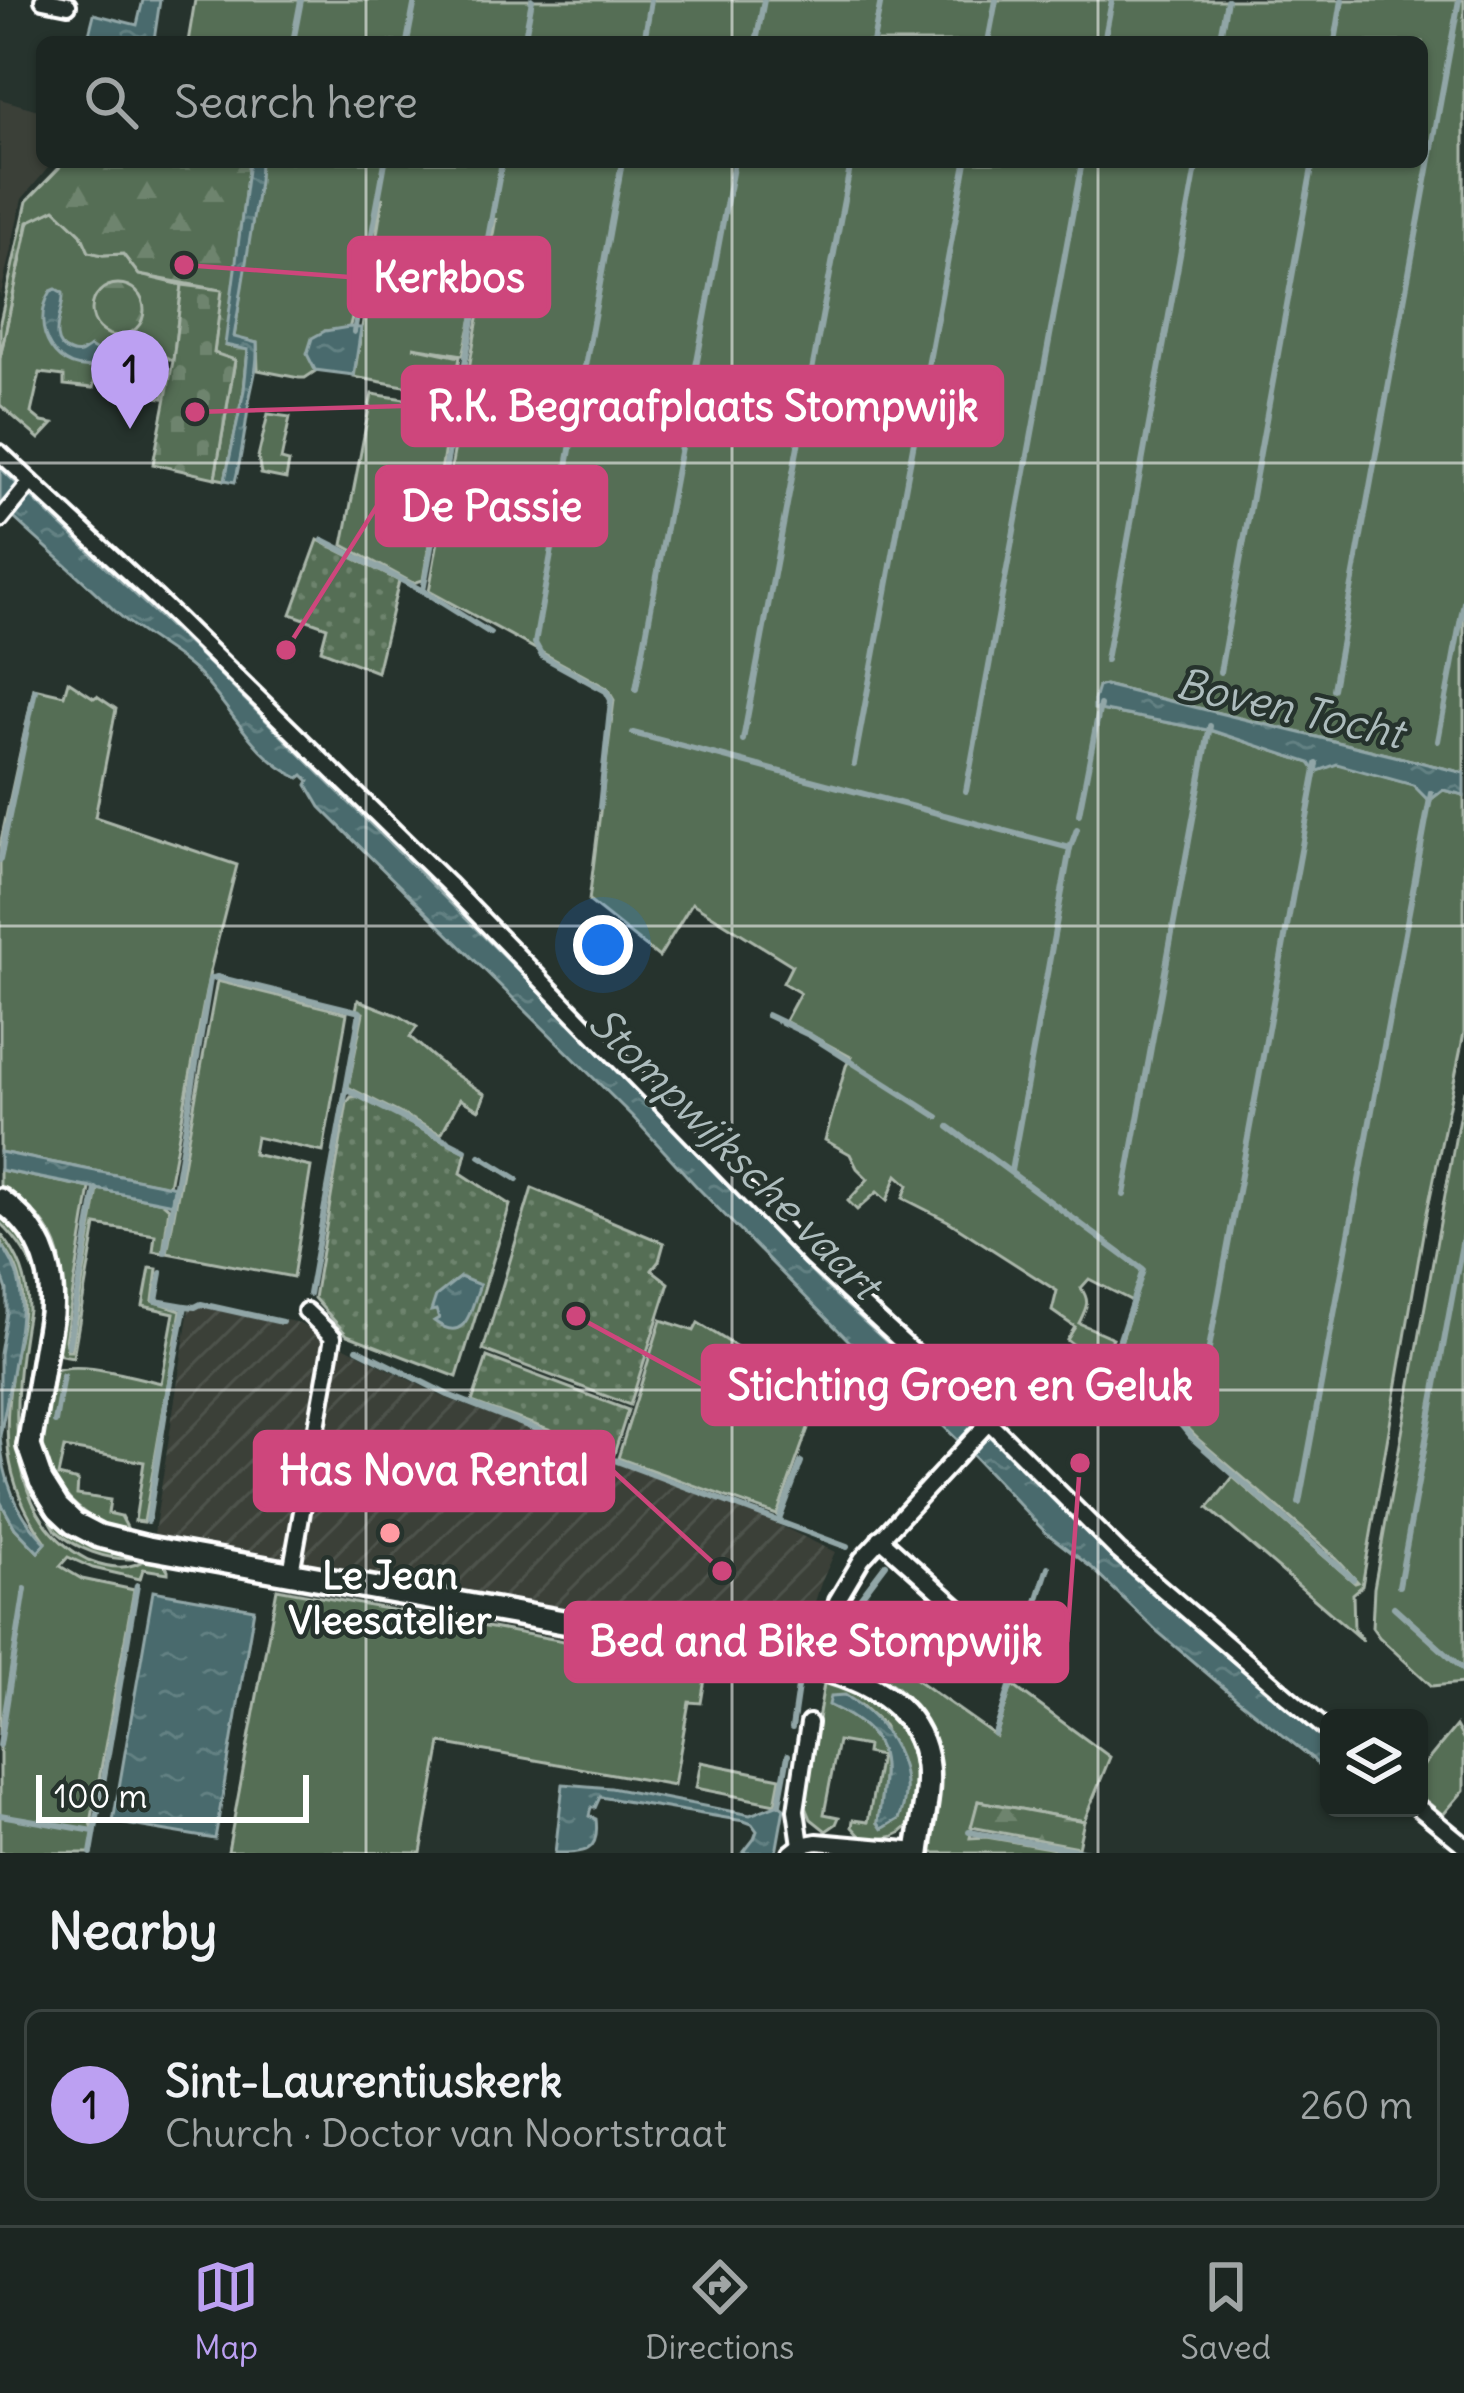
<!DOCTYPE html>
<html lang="en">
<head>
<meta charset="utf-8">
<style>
	body { margin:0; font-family:Delius,sans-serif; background:#29322f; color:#f1f3f6 }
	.controls { position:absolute; right:36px; bottom:36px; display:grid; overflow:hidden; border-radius:18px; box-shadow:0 3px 9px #0004 }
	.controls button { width:108px; height:108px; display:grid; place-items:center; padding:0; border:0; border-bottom:3px solid #3a4340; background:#1c2622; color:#f1f3f6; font:60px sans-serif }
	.scale { position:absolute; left:36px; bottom:30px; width:273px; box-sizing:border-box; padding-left:12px; border:6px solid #fff; border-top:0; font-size:33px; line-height:42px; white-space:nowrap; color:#fff; -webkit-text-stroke:9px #26332d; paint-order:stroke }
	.you { position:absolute; left:603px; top:945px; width:42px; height:42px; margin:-30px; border:9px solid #fff; border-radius:50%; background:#1a73e8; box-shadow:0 0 0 18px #1a73e833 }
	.badge { display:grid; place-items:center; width:78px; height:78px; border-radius:50%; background:#bca0f2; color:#111; font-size:39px; font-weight:700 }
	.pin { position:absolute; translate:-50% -99px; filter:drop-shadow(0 3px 6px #0008) }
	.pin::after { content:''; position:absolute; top:63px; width:42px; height:36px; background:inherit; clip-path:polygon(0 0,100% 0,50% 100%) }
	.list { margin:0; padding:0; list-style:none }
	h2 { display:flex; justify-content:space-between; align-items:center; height:156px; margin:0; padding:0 48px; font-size:51px }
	h2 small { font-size:39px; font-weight:400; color:#a0a5a5 }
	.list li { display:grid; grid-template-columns:78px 1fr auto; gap:36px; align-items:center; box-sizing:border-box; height:192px; margin:0 24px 24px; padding:0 24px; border:3px solid #3a4340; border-radius:18px }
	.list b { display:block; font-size:45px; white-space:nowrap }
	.list p { margin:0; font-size:39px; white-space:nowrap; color:#a0a5a5 }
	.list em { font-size:39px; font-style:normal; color:#a0a5a5 }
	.icon { flex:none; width:66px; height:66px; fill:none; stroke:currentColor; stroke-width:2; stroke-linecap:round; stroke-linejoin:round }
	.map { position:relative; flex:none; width:1464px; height:1853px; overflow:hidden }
	.search { position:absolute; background:#1c2622; box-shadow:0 3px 9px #0004; left:36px; right:36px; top:36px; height:132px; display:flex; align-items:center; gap:30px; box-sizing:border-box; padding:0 42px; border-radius:18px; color:#a0a5a5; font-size:45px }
	.sheet { height:372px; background:#1c2622 }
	nav { display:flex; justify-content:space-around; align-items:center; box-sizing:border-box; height:168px; border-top:3px solid #3a4340; background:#1c2622; font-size:33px; color:#a0a5a5 }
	nav a { display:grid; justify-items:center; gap:6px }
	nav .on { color:#bca0f2 }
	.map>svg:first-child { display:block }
	.built { fill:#3a4038 }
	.industrial { fill:url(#industrial-furrows) }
	.grass { fill:#556e54; stroke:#aab6aa; stroke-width:3; fill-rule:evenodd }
	.forest { fill:url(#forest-firs); stroke:#aab6aa; stroke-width:3 }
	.cemetery { fill:url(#cemetery-stones); stroke:#aab6aa; stroke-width:3 }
	.park { fill:url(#park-dots); stroke:#aab6aa; stroke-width:3 }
	.water { fill:url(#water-ripples); stroke:#91a6a7; stroke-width:3 }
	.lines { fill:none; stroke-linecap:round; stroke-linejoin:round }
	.stream { stroke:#91a6a7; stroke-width:6 }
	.street-casing { stroke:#fff; stroke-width:22 }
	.secondary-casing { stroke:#fff; stroke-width:30 }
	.street { stroke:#26332d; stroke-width:14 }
	.secondary { stroke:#26332d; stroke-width:21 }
	.grid { fill:none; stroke:#fff; stroke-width:3; stroke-opacity:0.55 }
	.poi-dot { fill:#ff9aa2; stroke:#26332d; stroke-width:4.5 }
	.labels { text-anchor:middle; stroke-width:9; stroke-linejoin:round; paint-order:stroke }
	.poi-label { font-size:39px; font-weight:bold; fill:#fff; stroke:#26332d }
	.water-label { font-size:42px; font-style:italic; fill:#adbcbd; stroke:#26332d }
	.leader { fill:none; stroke:#ce467c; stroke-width:4.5 }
	.callout-dot { fill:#ce467c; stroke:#26332d; stroke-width:4.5 }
	.callout { fill:#ce467c; stroke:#ce467c; stroke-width:4.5 }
	.callout-label { font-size:42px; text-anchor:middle; font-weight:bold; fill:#fff }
</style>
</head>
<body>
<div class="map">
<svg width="1464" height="1853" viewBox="0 0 1464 1853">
	<defs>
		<pattern id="industrial-furrows" width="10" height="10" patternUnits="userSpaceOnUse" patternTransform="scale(3)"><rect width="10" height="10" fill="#3a4038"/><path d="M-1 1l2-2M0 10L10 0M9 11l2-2" fill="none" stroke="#4e534c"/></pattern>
		<pattern id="forest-firs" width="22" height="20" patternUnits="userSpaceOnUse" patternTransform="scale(3)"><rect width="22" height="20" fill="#556e54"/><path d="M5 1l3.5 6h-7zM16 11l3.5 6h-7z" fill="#6e846e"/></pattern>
		<pattern id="cemetery-stones" width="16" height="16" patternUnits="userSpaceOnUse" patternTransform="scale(3)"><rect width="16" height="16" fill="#556e54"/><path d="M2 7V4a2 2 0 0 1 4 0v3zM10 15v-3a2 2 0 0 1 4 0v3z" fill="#6e846e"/></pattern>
		<pattern id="park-dots" width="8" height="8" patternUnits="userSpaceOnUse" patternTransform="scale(3)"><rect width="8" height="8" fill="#556e54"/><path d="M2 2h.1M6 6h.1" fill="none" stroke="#6e846e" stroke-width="1.8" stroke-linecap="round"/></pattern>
		<pattern id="water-ripples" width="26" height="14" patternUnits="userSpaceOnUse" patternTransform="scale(3)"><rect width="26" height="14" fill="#486b6d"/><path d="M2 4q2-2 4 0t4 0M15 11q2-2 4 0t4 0" fill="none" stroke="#638183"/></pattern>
	</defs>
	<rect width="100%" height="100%" fill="#26332d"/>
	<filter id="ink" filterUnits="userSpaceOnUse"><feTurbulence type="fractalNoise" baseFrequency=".00833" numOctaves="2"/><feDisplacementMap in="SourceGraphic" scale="24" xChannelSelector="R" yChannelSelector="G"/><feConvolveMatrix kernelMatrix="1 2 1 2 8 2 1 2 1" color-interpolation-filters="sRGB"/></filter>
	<g filter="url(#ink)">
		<polygon class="built" points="0,99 42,111 42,162 53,162 22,199 0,298"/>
		<polygon class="industrial" points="190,1303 296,1322 441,1396 777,1524 835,1552 821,1583 790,1682 150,1559"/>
		<g class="grass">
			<path d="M195 0H1464V773L1105 685 1098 687 1095 709 1213 731 1310 763H1337L1414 785 1429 801 1443 790 1464 795V1033L1425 1222 1362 1586 1353 1594 1354 1629 1363 1641 1208 1508 1233 1477 1355 1583 1358 1582 1332 1554 1200 1441 1116 1358 1134 1302 1089 1279 1081 1288C1091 1302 1086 1308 1079 1323L1113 1338 1102 1362 1074 1351 1075 1346 1067 1340 1075 1327 1052 1311 1057 1291 948 1221 903 1198 908 1185 897 1175 887 1201 877 1192 857 1210 848 1201 868 1179 857 1168 850 1154 825 1140 846 1066 851 1057 785 1021 800 993 783 983 792 965 692 903 659 957 589 901 614 700 607 688 429 591 496 218 463 355 413 347 460 357 423 580 413 583 343 545 372 394 437 404 438 392 354 377 383 197 349 329 325 331 315 369 317 370 305 378H299L258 370 257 343 234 338 260 162H1422V42H188Z"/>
			<path d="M55 209 81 234 89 252 103 255 123 254 139 275 182 285 173 361 159 353 120 362 143 364 157 373 167 372 163 398 157 397 158 388C134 361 129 375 97 370L93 388 64 385V376L40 373 31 413 42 422 53 424 39 439 0 405V358L29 221Z"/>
			<polygon points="268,414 290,417 281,460 289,462 286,479 261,474 258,457"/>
			<polygon points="68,681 94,698 97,696 116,709 95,817 237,865 210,971 169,1186 0,1152 0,845 34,688 64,695"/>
			<polygon points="217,981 347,1013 323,1152 256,1137 253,1154 311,1167 293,1277 167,1253"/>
			<polygon points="358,1000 400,1016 417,1027 410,1037 447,1069 485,1094 479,1110 460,1099 441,1134 348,1087 363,1013 356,1010"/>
			<polygon points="1464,1090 1464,1683 1432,1686 1379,1637 1372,1627 1374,1588"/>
			<path d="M0 1170 90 1188 65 1340 67 1350H71L98 1189 162 1202 169 1208 163 1253 153 1251 155 1235 96 1225 73 1357 61 1355 55 1346C69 1274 70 1228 0 1187Z"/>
			<path d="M0 1215 24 1241 40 1278 42 1307 20 1449 29 1488 46 1514 70 1535 100 1549 137 1555 133 1559C106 1560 77 1549 56 1531 0 1442 98 1314 0 1223Z"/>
			<path d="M0 1233C20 1257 28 1279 28 1310 12 1401 0 1515 88 1560 109 1568 130 1572 148 1557L160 1558 168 1570V1573L143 1569 140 1579 93 1568 68 1557 60 1566 82 1579 134 1590 91 1823 94 1831 91 1853H0V1501L15 1528 38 1552 46 1542C0 1480 2 1426 16 1349 19 1334 24 1318 23 1303 23 1288 19 1270 11 1258 5 1247 0 1246 0 1233Z"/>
			<path d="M150 1268 157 1269 153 1301 181 1310 144 1522 135 1521 144 1462 64 1448 58 1476 78 1481 77 1495 110 1500 108 1513 121 1516 132 1537C81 1519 43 1487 42 1429 42 1410 47 1391 50 1373 73 1358 133 1377 161 1383L174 1313 143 1306Z"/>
			<polygon points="661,1320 694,1331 698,1323 750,1355 781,1381 812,1417 777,1515 618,1458"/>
			<polygon points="277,1589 707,1667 701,1703 689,1702 674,1785 441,1743 421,1853 228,1851"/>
			<path d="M831 1646 849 1653 850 1650 893 1663 996 1736 1012 1685 1110 1757 1084 1821 978 1801 970 1838 986 1837 1079 1853H930C935 1787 949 1708 875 1674 861 1667 844 1666 828 1662Z"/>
			<path d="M825 1678C848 1686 873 1696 890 1714 913 1739 934 1809 900 1833 889 1840 875 1838 863 1839L852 1827 853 1820 868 1822 880 1756 866 1753 867 1746 838 1741 824 1814 839 1817 836 1824 826 1831 811 1819 804 1802ZM829 1705H861L884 1726 899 1819 878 1822C886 1760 894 1736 829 1705Z"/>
			<polygon points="1456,1726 1464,1740 1464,1790 1443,1815 1419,1795 1419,1771"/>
			<polygon points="701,1762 780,1778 775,1804 696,1788"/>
		</g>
		<g class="forest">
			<polygon points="62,162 249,162 226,346 248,349 244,390 225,480 215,478 235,361 214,354 221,290 139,275 123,254 103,255 89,252 81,234 55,209 28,222 0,358 0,322 27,201 61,166"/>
			<circle cx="118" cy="310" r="26"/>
			<polygon points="978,1801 1084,1821 1078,1847 971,1827"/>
		</g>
		<polygon class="cemetery" points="182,285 222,290 214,353 235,360 215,478 153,464 173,361"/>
		<g class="park">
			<polygon points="318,540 399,581 377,672 321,650 327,627 291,614"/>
			<polygon points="358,1096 466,1152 461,1173 510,1205 457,1377 347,1335 314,1298 347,1103 351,1097"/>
			<polygon points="532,1188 664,1243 659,1261 652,1270 669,1283 630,1405 483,1350"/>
			<polygon points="487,1357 628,1410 614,1454 472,1402"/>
		</g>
		<g class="water">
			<polygon points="143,0 160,0 154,40 160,42 87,42 94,14 137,25"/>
			<path d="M249 162H260L259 182 234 337 257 343C258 369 253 379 249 402 245 430 242 455 235 482L225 480 244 390 248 350 225 345Z"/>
			<path d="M56 289 63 293C65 310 44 343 70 352 80 356 82 352 90 347L97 351 105 350 102 365C56 379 28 328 51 291Z"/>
			<polygon points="349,327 361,328 354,375 315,370 307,354 312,338 325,331"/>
			<path d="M0 468 202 657 533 985 821 1282 991 1438 1118 1564 1329 1744V1777L1312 1758 1236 1698 1158 1632 1092 1568 1045 1532 970 1452 925 1408 918 1396 850 1342 698 1188 632 1116 320 807 307 785 309 781 303 775 299 778C256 759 234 713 203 679 178 652 142 637 115 611 79 575 38 541 0 505Z"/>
			<polygon points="1104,685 1464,773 1464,795 1443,790 1429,801 1413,785 1337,764 1316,772 1310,763 1213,731 1094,709 1094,700 1098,687"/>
			<polygon points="0,1152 176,1187 173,1204 0,1170"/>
			<path d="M0 1243C30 1280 22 1318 14 1361 10 1386 5 1411 0 1436 3 1479 15 1512 46 1543L38 1552 15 1528 0 1501V1354L7 1312V1290L0 1270Z"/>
			<path d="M460 1277 480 1285C470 1309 467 1346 434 1321L439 1318 436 1310 431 1311 436 1296Z"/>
			<polygon points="153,1591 254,1609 215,1839 113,1822"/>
			<path d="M845 1695C887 1721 919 1770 899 1819L882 1829 878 1823C886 1760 894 1736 829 1705L831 1696Z"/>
			<path d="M563 1784 611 1788 750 1815 779 1804 784 1808 776 1853H743L754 1839 757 1831 752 1824 744 1821 600 1797 595 1808H591L589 1816 596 1819C600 1853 585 1853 555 1853Z"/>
		</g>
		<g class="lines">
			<g class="stream">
				<polyline points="293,42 301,0"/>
				<polyline points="407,42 415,0"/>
				<polyline points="524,42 532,0"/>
				<polyline points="644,42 651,0"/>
				<polyline points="756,42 764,0"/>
				<polyline points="873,42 881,0"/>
				<polyline points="988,42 996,0"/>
				<polyline points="1104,42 1112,0"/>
				<polyline points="1219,42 1227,0"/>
				<polyline points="1335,42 1342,0"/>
				<polyline points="354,332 385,162"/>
				<polyline points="323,540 423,591"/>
				<polyline points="490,633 423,591 502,162"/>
				<polyline points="1106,660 1197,162"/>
				<polyline points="1220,672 1313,162"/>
				<polyline points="636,689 734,162"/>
				<polyline points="1333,689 1459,0"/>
				<polyline points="633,733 1070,848 1011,1171"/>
				<polyline points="743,740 851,162"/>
				<polyline points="1438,741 1464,602"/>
				<polyline points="854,764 966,162"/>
				<polyline points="966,791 1082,162"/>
				<polyline points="600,807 611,700 606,691 542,656 535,643 622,162"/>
				<polyline points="1079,814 1100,705"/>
				<polyline points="1070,848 1077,829"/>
				<polyline points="0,860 35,690"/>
				<polyline points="767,1015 809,1035 938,1117"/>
				<polyline points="346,1089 465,1150"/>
				<polyline points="949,1127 1143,1270 1113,1360 1178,1421 1191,1437 1353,1579"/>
				<polyline points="480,1156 517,1179"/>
				<polyline points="1124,1195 1210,726"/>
				<polyline points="165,1252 210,979 217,977 360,1012 309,1294"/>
				<polyline points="185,1306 195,1307 201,1304 282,1322"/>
				<polyline points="68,1346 96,1189"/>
				<polyline points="357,1349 448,1395 604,1456"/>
				<polyline points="1200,1397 1317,764"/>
				<polyline points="55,1422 63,1376"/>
				<polyline points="614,1460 847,1547"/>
				<polyline points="1299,1503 1431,793"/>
				<polyline points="779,1520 801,1462"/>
				<polyline points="148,1521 168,1392 185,1306 156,1301 161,1273"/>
				<polyline points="1399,1586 1464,1233"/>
				<polyline points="1394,1607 1464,1670"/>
				<polyline points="844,1651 861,1597 886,1564"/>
				<polyline points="792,1728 799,1680"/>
				<polyline points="995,1734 1048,1567"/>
				<polyline points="0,1745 25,1589"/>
				<polyline points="779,1804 788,1755"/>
				<polyline points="0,1815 94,1831"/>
				<polyline points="969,1832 1095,1853"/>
				<polyline points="91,1853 137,1585"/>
			</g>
			<g class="street-casing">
				<g id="street">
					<polyline points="43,0 68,5"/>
					<polyline points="0,453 158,600 448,884 811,1258 989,1422 1118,1551 1329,1732"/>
					<polyline points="0,520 31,482"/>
					<polyline points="880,1538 960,1610 937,1644"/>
					<polyline points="291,1573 333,1337 306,1311"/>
					<polyline points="821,1668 837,1601 862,1559 989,1422"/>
					<polyline points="1419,1808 1464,1845"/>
					<polyline points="801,1845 796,1810 809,1723"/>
					<polyline points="791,1853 801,1845 817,1842 918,1851"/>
				</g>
			</g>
			<g class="secondary-casing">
				<path id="secondary" d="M0 1200C39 1228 55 1265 51 1314L29 1446 41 1481 58 1508 74 1523 99 1536 148 1548 821 1668C871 1682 921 1708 927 1766 930 1795 921 1825 918 1853"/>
			</g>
			<use href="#street" class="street"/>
			<use href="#secondary" class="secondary"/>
		</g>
	</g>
	<path class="grid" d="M366 0V42M732 0V42M1098 0V42M366 162V1853M732 162V1853M1098 162V1853M0 463H1464M0 926H1464M0 1390H1464"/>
	<circle class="poi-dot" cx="390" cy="1533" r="12"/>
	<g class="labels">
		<g class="poi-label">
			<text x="390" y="1589">Le Jean<tspan x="390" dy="45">Vleesatelier</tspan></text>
		</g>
		<g class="water-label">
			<text transform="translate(1290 708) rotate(13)" y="15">Boven Tocht</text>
			<text transform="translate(735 1153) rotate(45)" y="15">Stompwijksche vaart</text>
		</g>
	</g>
	<path class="leader" d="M184 265L349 277M195 412L403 406M286 650L377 506M576 1316L703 1385M722 1571L613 1471M1080 1463L1067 1642"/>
	<g class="callout-dot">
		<circle cx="184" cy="265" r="12"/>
		<circle cx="195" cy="412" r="12"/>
		<circle cx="286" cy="650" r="12"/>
		<circle cx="576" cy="1316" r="12"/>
		<circle cx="722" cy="1571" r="12"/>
		<circle cx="1080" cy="1463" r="12"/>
	</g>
	<g class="callout">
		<rect x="349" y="238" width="200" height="78" rx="12"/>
		<rect x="403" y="367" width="599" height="78" rx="12"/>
		<rect x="377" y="467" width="229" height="78" rx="12"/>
		<rect x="703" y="1346" width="514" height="78" rx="12"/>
		<rect x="255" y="1432" width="358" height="78" rx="12"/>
		<rect x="566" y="1603" width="501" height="78" rx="12"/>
	</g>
	<g class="callout-label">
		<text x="449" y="292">Kerkbos</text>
		<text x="703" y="421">R.K. Begraafplaats Stompwijk</text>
		<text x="492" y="521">De Passie</text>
		<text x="960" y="1400">Stichting Groen en Geluk</text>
		<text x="434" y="1485">Has Nova Rental</text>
		<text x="816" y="1656">Bed and Bike Stompwijk</text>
	</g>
</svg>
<div class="controls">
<button><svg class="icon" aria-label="layers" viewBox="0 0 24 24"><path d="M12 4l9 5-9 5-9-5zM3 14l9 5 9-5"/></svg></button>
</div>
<div class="scale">100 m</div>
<div class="you"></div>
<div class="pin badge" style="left:130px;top:429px">1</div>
<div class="search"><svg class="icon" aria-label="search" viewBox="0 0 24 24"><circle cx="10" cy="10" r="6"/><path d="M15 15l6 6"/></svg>Search here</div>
</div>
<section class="sheet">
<h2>Nearby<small></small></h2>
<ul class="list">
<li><span class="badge">1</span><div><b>Sint-Laurentiuskerk</b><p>Church · Doctor van Noortstraat</p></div><em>260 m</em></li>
</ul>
</section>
<nav>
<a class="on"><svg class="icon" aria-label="map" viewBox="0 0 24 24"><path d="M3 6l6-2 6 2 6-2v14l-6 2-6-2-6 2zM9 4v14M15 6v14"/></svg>Map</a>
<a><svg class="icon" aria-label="directions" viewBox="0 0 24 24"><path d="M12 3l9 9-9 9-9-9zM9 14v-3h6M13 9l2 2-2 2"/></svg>Directions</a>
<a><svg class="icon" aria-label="saved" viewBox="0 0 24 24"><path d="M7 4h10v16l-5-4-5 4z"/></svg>Saved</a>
</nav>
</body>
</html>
